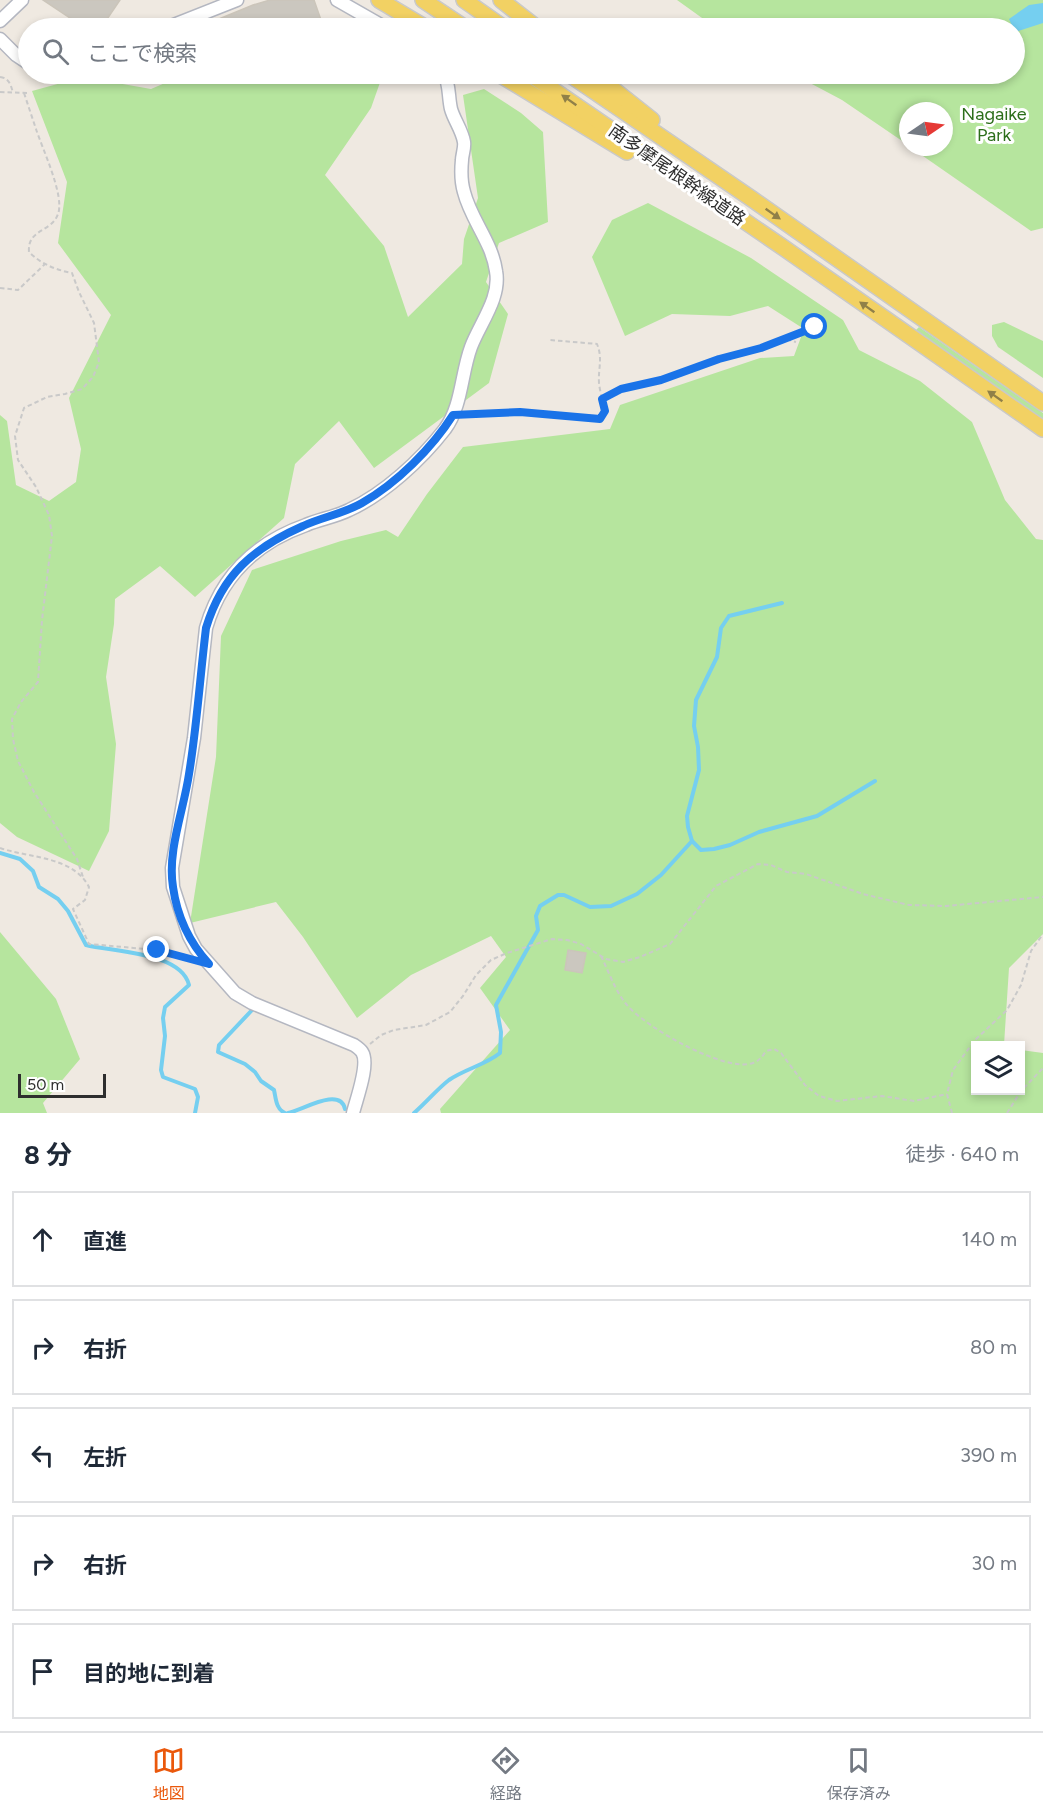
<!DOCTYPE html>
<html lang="ja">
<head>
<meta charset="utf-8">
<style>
	body { margin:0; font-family:Figtree,"Noto Sans JP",sans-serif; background:#f6f6f7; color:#1f2937 }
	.controls { position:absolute; right:18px; bottom:18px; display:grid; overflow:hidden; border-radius:0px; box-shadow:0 3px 9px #0003 }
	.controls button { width:54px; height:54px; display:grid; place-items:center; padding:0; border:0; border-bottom:2px solid #e0e1e3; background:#fff; color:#1f2937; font:30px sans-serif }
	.compass { position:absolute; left:899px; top:102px; width:54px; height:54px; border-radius:50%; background:#fff; box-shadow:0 3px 9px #0003; rotate:77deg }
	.scale { position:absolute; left:18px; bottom:15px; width:88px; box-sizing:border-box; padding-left:6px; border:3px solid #2e2e2e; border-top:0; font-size:16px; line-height:21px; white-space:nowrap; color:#2e2e2e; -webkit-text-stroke:4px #fff; paint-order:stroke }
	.stop { position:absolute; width:18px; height:18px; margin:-14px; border:4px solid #1a73e8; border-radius:50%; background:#fff }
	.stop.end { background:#1a73e8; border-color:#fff; box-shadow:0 2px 6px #0008 }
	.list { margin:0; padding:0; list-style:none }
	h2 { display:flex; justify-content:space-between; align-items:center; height:78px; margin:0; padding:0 24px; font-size:26px }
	h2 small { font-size:20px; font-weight:400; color:#747a83 }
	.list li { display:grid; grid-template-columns:39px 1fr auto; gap:18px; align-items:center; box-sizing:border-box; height:96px; margin:0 12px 12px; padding:0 12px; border:2px solid #e0e1e3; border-radius:0px }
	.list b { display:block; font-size:22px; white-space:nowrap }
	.list em { font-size:20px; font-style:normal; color:#747a83 }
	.icon { flex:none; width:33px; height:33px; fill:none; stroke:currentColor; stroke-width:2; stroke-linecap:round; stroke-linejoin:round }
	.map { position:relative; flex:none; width:1043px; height:1113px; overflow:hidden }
	.search { position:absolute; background:#fff; box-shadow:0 3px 9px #0003; left:18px; right:18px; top:18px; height:66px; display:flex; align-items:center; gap:15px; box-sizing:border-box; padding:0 21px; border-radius:33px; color:#747a83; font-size:22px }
	.sheet { height:618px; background:#fff }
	nav { display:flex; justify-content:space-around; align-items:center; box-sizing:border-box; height:84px; border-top:2px solid #e0e1e3; background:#fff; font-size:16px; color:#747a83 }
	nav a { display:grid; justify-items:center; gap:3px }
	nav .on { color:#ea580c }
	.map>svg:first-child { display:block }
	.green { fill:#b6e59e }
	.water { fill:#75cff0 }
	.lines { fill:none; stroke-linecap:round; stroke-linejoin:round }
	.stream { stroke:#75cff0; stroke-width:4 }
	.building { fill:#cbc7bf; stroke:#cbc5ba; stroke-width:1.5 }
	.minor-casing { stroke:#b4b7c1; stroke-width:15 }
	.major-casing { stroke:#c9c9c9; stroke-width:18 }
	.path { stroke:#c9c9c9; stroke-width:2; stroke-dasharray:4.5 3; stroke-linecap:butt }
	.minor { stroke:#fff; stroke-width:12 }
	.major { stroke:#f2d163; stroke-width:15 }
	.oneway { fill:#908048 }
	.route { stroke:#1a73e8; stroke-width:8 }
	.labels { text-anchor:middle; stroke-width:6; stroke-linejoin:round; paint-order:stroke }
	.park-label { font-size:18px; fill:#2c6e1b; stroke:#fff }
	.street-label { font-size:18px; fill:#2e2e2e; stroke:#fff }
</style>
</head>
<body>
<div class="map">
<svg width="1043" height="1113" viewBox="0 0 1043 1113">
	<rect width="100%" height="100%" fill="#efe9e1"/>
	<g class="green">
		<polygon points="677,0 1043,0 1043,228 1031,231 910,147 944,147 944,111 908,111 908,145 842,100 793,74 1014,74 1014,28 716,28"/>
		<polygon points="186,74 383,74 371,108 325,175 384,246 408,317 462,264 464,239 478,198 463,95 484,89 521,113 543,132 548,222 499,243 486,282 508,314 489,383 374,468 339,421 295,464 284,518 195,597 160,566 115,599 114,624 106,677 116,744 109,831 89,871 17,837 0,823 0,415 7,421 16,485 49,501 76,482 81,449 69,398 111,315 58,243 67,182 32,91 83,77 151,89"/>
		<polygon points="648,203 751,258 843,320 859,350 920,381 972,422 1005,500 1036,539 1043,540 1043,934 1009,968 1004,1045 976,1046 976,1090 1020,1090 1021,1050 1043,1053 1043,1113 441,1113 440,1109 510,1030 480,988 506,957 491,936 411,975 357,1018 303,937 276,902 190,923 216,757 221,636 252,570 341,541 386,530 398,537 427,494 463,447 610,429 620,405 760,358 794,356 804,329 768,306 730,316 672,314 625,336 592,257 612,220"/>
		<polygon points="1004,322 1043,341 1043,378 998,347 992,336 992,325"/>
		<polygon points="919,327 1043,413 1043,421 915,331"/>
		<polygon points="0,932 56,999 80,1059 43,1103 47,1113 0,1113"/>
	</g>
	<polygon class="water" points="1043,3 1043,23 1015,32 1014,28 1013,28 1009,19 1029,5"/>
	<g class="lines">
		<g class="stream">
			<polyline points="782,603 729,616 721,628 717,657 696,700 694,726 698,747 699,770 687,816 688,827 692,841 701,850 714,849 730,845 759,832 817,816 875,781"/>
			<path d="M0 853 20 859 33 871 39 887 58 899 68 911 86 945C113 952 181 952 189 985L165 1007 163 1018 165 1036 161 1070 163 1077 195 1089 198 1097 195 1113"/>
			<path d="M253 1009 219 1045 218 1052 245 1064 255 1072 261 1081 274 1090C276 1099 276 1109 285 1113"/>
			<path d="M288 1113C301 1111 340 1086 345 1109"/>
			<path d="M414 1113C426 1103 437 1089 449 1080 465 1069 485 1065 500 1053L501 1032 496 1005 538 930 536 916 540 906 558 895H564L590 907 611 906 637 894 661 875 692 841"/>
		</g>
	</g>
	<g class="building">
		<polygon points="43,0 120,0 101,28 85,28"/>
		<polygon points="270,0 314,0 321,20 313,28 197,28 253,5"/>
		<polygon points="568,950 586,953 582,973 565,970"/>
	</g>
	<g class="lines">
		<g class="minor-casing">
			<g id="minor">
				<polyline points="337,0 386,28"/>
				<polyline points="0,21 22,0"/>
				<polyline points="166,28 237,0"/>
				<polyline points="0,39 16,55 28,63"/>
				<path d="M353 1113C356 1100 370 1064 362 1052 360 1049 357 1047 354 1045L252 1003 235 993 196 949 189 936 173 887 172 868 194 738 206 628C221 576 255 543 306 525 320 519 335 517 349 510 384 494 421 460 445 429 462 406 461 374 471 347 480 323 501 298 496 271 492 242 471 220 464 192 461 182 461 170 462 160 462 155 465 148 464 142 462 130 454 120 451 109 448 96 450 85 444 74"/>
			</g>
		</g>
		<g class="major-casing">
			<g id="major">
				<polyline points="379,0 426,28"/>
				<polyline points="423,0 465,28"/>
				<polyline points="464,0 504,28"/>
				<polyline points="501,0 537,28"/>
				<polyline points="499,74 627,152"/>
				<polyline points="530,74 781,246 1043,429"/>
				<polyline points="569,74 752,199 1043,403"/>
				<polyline points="594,74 652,120"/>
			</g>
		</g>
		<g class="path">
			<path d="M0 77C9 78 11 85 13 93"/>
			<polyline points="0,92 29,93"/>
			<path d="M24 93C28 105 32 117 36 129 42 148 65 196 58 214 52 232 27 229 29 252 41 264 56 270 72 273L79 292 94 323 99 362 93 377 82 389 65 394 47 397 24 408 15 436 18 460 36 487 49 515 52 536 42 620 38 682 21 702 12 719 13 739 18 761 34 792 77 859 83 877"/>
			<polyline points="0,288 18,290 45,264"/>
			<polyline points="785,339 815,327"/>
			<polyline points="602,399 621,389 661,380 719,359 745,353 785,339 796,342"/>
			<path d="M465 414 520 412 600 419 605 411C603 402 600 392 599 383 598 368 603 359 597 344L550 340"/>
			<path d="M0 848C29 858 73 856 89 887L85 900 73 909 89 944 157 950 189 959"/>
			<path d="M601 956C609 972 615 991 627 1005 645 1027 725 1073 753 1063 759 1061 762 1057 766 1051L774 1049 781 1053 805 1085 819 1096 837 1101 882 1096 914 1101 947 1094"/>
			<polyline points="370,1044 381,1035 394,1030 426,1025 450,1012 463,996 476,975 491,960 507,953 552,939 567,940 581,944 606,959 623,962 640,957 670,944 716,886 758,864 771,865 787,872 806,874 863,894 909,905 946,906 1043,897"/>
			<polyline points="952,1113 947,1094 953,1070 975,1040 1007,1010 1021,985 1031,951 1043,934"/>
			<polyline points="1007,1113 1021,1091 1043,1068"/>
		</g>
		<use href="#minor" class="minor"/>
		<use href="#major" class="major"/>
	</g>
	<defs><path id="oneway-solid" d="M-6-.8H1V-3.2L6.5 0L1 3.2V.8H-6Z" transform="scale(1.5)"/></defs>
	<g class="oneway">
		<use href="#oneway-solid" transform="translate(569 100) rotate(-145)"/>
		<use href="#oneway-solid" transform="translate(773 214) rotate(35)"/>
		<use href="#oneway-solid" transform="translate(867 307) rotate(-145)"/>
		<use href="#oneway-solid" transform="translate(995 396) rotate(-145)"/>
	</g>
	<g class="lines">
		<path class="route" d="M157 950 209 964C190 943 177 916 173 887 167 851 184 809 189 774 197 725 200 677 206 628 222 575 253 548 303 526 322 517 343 514 362 503 397 483 432 448 453 415L520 412 600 419 605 411 602 399 621 389 661 380 719 359 761 348 815 327"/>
	</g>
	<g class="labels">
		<g class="park-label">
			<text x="994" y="120">Nagaike<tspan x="994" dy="21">Park</tspan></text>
		</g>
		<g class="street-label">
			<text transform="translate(677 175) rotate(35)" y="6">南多摩尾根幹線道路</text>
		</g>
	</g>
</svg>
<div class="controls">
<button><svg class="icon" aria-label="layers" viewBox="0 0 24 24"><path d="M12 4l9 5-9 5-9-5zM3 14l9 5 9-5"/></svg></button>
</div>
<svg class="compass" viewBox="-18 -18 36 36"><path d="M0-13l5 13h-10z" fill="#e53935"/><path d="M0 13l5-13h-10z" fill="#747a83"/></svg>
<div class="scale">50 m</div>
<div class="stop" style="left:815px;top:327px"></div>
<div class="stop end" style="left:157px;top:950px"></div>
<div class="search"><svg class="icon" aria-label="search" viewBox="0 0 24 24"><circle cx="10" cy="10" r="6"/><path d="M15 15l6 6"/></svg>ここで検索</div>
</div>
<section class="sheet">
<h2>8 分<small>徒歩 · 640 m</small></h2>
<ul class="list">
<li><svg class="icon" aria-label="ahead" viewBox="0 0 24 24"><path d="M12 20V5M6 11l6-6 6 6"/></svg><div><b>直進</b></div><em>140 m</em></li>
<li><svg class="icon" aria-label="right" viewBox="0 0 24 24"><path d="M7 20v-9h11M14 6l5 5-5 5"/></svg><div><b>右折</b></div><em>80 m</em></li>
<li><svg class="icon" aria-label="left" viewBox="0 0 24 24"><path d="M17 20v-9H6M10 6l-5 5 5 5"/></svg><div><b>左折</b></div><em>390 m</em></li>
<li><svg class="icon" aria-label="right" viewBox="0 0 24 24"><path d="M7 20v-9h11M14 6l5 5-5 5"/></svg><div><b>右折</b></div><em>30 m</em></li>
<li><svg class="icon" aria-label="arrive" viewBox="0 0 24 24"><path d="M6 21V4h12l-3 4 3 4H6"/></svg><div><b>目的地に到着</b></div></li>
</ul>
</section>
<nav>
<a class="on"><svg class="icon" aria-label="map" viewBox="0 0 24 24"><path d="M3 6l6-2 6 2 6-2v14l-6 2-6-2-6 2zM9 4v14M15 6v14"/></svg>地図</a>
<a><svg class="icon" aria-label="directions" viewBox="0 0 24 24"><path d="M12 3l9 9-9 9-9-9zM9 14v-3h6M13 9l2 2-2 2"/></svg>経路</a>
<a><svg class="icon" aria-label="saved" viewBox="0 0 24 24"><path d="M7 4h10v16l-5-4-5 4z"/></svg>保存済み</a>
</nav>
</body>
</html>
